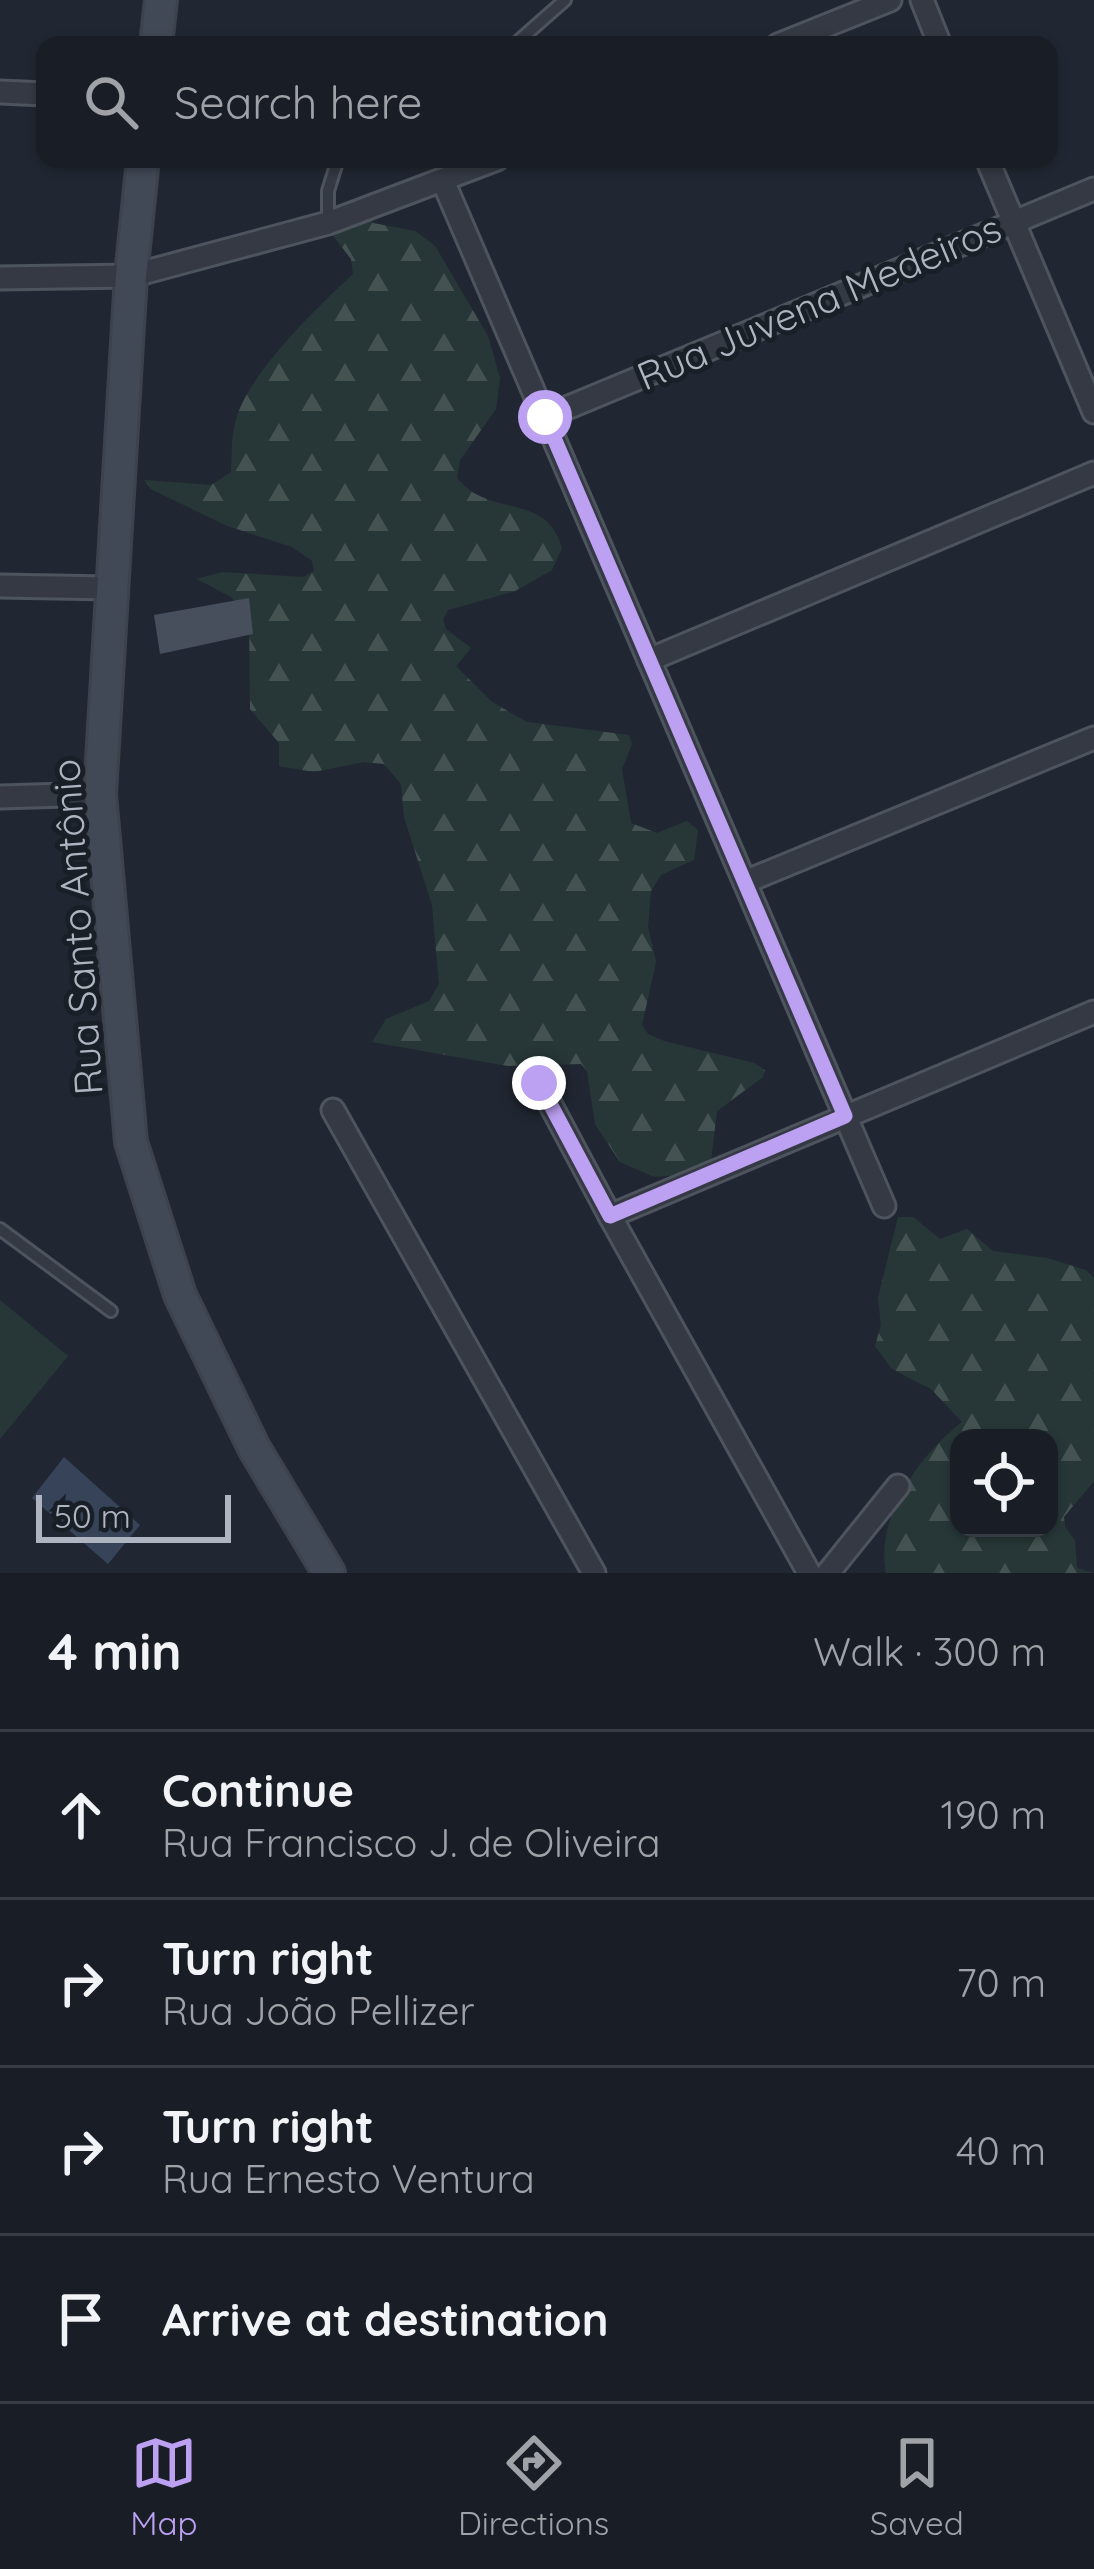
<!DOCTYPE html>
<html lang="en">
<head>
<meta charset="utf-8">
<style>
	body { margin:0; font-family:Quicksand,sans-serif; background:#22262e; color:#f1f3f6 }
	.controls { position:absolute; right:36px; bottom:36px; display:grid; overflow:hidden; border-radius:24px; box-shadow:0 3px 9px #0004 }
	.controls button { width:108px; height:108px; display:grid; place-items:center; padding:0; border:0; border-bottom:3px solid #373b43; background:#191d26; color:#f1f3f6; font:60px sans-serif }
	.scale { position:absolute; left:36px; bottom:30px; width:195px; box-sizing:border-box; padding-left:12px; border:6px solid #aeb4c0; border-top:0; font-size:33px; line-height:42px; white-space:nowrap; color:#aeb4c0; -webkit-text-stroke:9px #191f27; paint-order:stroke }
	.stop { position:absolute; width:36px; height:36px; margin:-27px; border:9px solid #bca0f2; border-radius:50%; background:#fff }
	.stop.end { background:#bca0f2; border-color:#fff; box-shadow:0 3px 12px #0008 }
	.list { margin:0; padding:0; list-style:none }
	h2 { display:flex; justify-content:space-between; align-items:center; height:156px; margin:0; padding:0 48px; font-size:51px }
	h2 small { font-size:39px; font-weight:400; color:#9fa2a7 }
	.list li { display:grid; grid-template-columns:78px 1fr auto; gap:36px; align-items:center; box-sizing:border-box; height:168px; padding:0 48px; border-top:3px solid #373b43 }
	.list b { display:block; font-size:45px; white-space:nowrap }
	.list p { margin:0; font-size:39px; white-space:nowrap; color:#9fa2a7 }
	.list em { font-size:39px; font-style:normal; color:#9fa2a7 }
	.icon { flex:none; width:66px; height:66px; fill:none; stroke:currentColor; stroke-width:2; stroke-linecap:round; stroke-linejoin:round }
	.map { position:relative; flex:none; width:1094px; height:1573px; overflow:hidden }
	.search { position:absolute; background:#191d26; box-shadow:0 3px 9px #0004; left:36px; right:36px; top:36px; height:132px; display:flex; align-items:center; gap:30px; box-sizing:border-box; padding:0 42px; border-radius:24px; color:#9fa2a7; font-size:45px }
	.sheet { height:828px; background:#191d26 }
	nav { display:flex; justify-content:space-around; align-items:center; box-sizing:border-box; height:168px; border-top:3px solid #373b43; background:#191d26; font-size:33px; color:#9fa2a7 }
	nav a { display:grid; justify-items:center; gap:6px }
	nav .on { color:#bca0f2 }
	.map>svg:first-child { display:block }
	.forest { fill:url(#forest-firs); fill-rule:evenodd }
	.green { fill:#273737 }
	.water { fill:#364358 }
	.building { fill:#474e5c }
	.lines { fill:none; stroke-linecap:round; stroke-linejoin:round }
	.lane-casing { stroke:#4e545e; stroke-width:16 }
	.street-casing { stroke:#4e545e; stroke-width:27 }
	.secondary-casing { stroke:#3d434d; stroke-width:36 }
	.lane { stroke:#343943; stroke-width:10 }
	.street { stroke:#343943; stroke-width:21 }
	.secondary { stroke:#424956; stroke-width:30 }
	.route { stroke:#bca0f2; stroke-width:15 }
	.labels { text-anchor:middle; stroke-width:10; stroke-linejoin:round; paint-order:stroke }
	.street-label { font-size:39px; fill:#aeb4c0; stroke:#191f27 }
</style>
</head>
<body>
<div class="map">
<svg width="1094" height="1573" viewBox="0 0 1094 1573">
	<defs>
		<pattern id="forest-firs" width="22" height="20" patternUnits="userSpaceOnUse" patternTransform="scale(3)"><rect width="22" height="20" fill="#273737"/><path d="M5 1l3.5 6h-7zM16 11l3.5 6h-7z" fill="#445252"/></pattern>
	</defs>
	<rect width="100%" height="100%" fill="#212732"/>
	<g class="forest">
		<path d="M352 201 373 223 415 231 435 246 488 336 500 378 496 409 460 460 457 478C459 480 470 491 472 492 508 513 548 500 562 548L552 570 515 591 448 610 443 619 446 629 471 648 456 666 492 702 527 722 629 735 632 744 622 769 631 823 657 833 687 821 698 830 694 860 661 875 651 891 648 927 656 962 642 1025 648 1034 664 1041 754 1063 765 1070 763 1077 717 1111 711 1160 703 1173 654 1177 620 1162 595 1124 587 1071 581 1064 508 1066 372 1042 386 1019 429 1001 439 984 432 905 404 817 401 784 384 764 364 762 314 772 279 766V743L250 709 249 616 231 597 197 579 222 572 303 577 314 571 312 561 292 547 227 526 151 489 144 480 211 485 231 472C232 456 231 439 235 424 244 377 318 307 353 274L351 259 327 228 333 206Z"/>
		<path d="M898 1217H913L940 1239 967 1229 993 1251 1047 1258 1086 1270 1094 1278V1481L1064 1517 1065 1527 1075 1541 1077 1568 1094 1573H886C875 1516 920 1455 962 1422L931 1389 892 1369 875 1346 881 1325 878 1298ZM959 1438H1049V1528H959Z"/>
	</g>
	<polygon class="green" points="0,1300 68,1356 0,1439"/>
	<polygon class="water" points="64,1457 140,1525 108,1564 32,1498"/>
	<polygon class="building" points="249,598 253,634 160,654 154,615"/>
	<g class="lines">
		<g class="lane-casing">
			<g id="lane">
				<polyline points="514,45 565,0"/>
				<polyline points="328,223 328,191 338,159"/>
				<polyline points="0,1229 111,1311"/>
			</g>
		</g>
		<g class="street-casing">
			<g id="street">
				<polyline points="922,0 940,45"/>
				<polyline points="778,45 890,0"/>
				<polyline points="0,92 45,94"/>
				<polyline points="987,159 1094,412"/>
				<polyline points="443,181 884,1206"/>
				<polyline points="0,278 131,276 328,223 497,159"/>
				<polyline points="545,417 1094,189"/>
				<polyline points="0,586 110,588"/>
				<polyline points="649,660 1094,473"/>
				<polyline points="0,797 100,794"/>
				<polyline points="745,882 1094,738"/>
				<polyline points="539,1083 610,1216 809,1573"/>
				<polyline points="333,1110 594,1573"/>
				<polyline points="610,1216 1094,1012"/>
				<polyline points="828,1573 898,1486"/>
			</g>
		</g>
		<g class="secondary-casing">
			<g id="secondary">
				<polyline points="156,45 161,0"/>
				<polyline points="143,159 131,276 100,794 131,1142 180,1295 254,1448 329,1573"/>
			</g>
		</g>
		<use href="#lane" class="lane"/>
		<use href="#street" class="street"/>
		<use href="#secondary" class="secondary"/>
	</g>
	<g class="lines">
		<polyline class="route" points="539,1083 610,1216 845,1116 545,417"/>
	</g>
	<g class="labels">
		<g class="street-label">
			<text transform="translate(819 302) rotate(-23)" y="14">Rua Juvena Medeiros</text>
			<text transform="translate(77 927) rotate(-94)" y="14">Rua Santo Antônio</text>
		</g>
	</g>
</svg>
<div class="controls">
<button><svg class="icon" aria-label="locate" viewBox="0 0 24 24"><circle cx="12" cy="12" r="6"/><path d="M12 2v4M12 18v4M2 12h4M18 12h4"/></svg></button>
</div>
<div class="scale">50 m</div>
<div class="stop" style="left:545px;top:417px"></div>
<div class="stop end" style="left:539px;top:1083px"></div>
<div class="search"><svg class="icon" aria-label="search" viewBox="0 0 24 24"><circle cx="10" cy="10" r="6"/><path d="M15 15l6 6"/></svg>Search here</div>
</div>
<section class="sheet">
<h2>4 min<small>Walk · 300 m</small></h2>
<ul class="list">
<li><svg class="icon" aria-label="ahead" viewBox="0 0 24 24"><path d="M12 20V5M6 11l6-6 6 6"/></svg><div><b>Continue</b><p>Rua Francisco J. de Oliveira</p></div><em>190 m</em></li>
<li><svg class="icon" aria-label="right" viewBox="0 0 24 24"><path d="M7 20v-9h11M14 6l5 5-5 5"/></svg><div><b>Turn right</b><p>Rua João Pellizer</p></div><em>70 m</em></li>
<li><svg class="icon" aria-label="right" viewBox="0 0 24 24"><path d="M7 20v-9h11M14 6l5 5-5 5"/></svg><div><b>Turn right</b><p>Rua Ernesto Ventura</p></div><em>40 m</em></li>
<li><svg class="icon" aria-label="arrive" viewBox="0 0 24 24"><path d="M6 21V4h12l-3 4 3 4H6"/></svg><div><b>Arrive at destination</b></div></li>
</ul>
</section>
<nav>
<a class="on"><svg class="icon" aria-label="map" viewBox="0 0 24 24"><path d="M3 6l6-2 6 2 6-2v14l-6 2-6-2-6 2zM9 4v14M15 6v14"/></svg>Map</a>
<a><svg class="icon" aria-label="directions" viewBox="0 0 24 24"><path d="M12 3l9 9-9 9-9-9zM9 14v-3h6M13 9l2 2-2 2"/></svg>Directions</a>
<a><svg class="icon" aria-label="saved" viewBox="0 0 24 24"><path d="M7 4h10v16l-5-4-5 4z"/></svg>Saved</a>
</nav>
</body>
</html>
